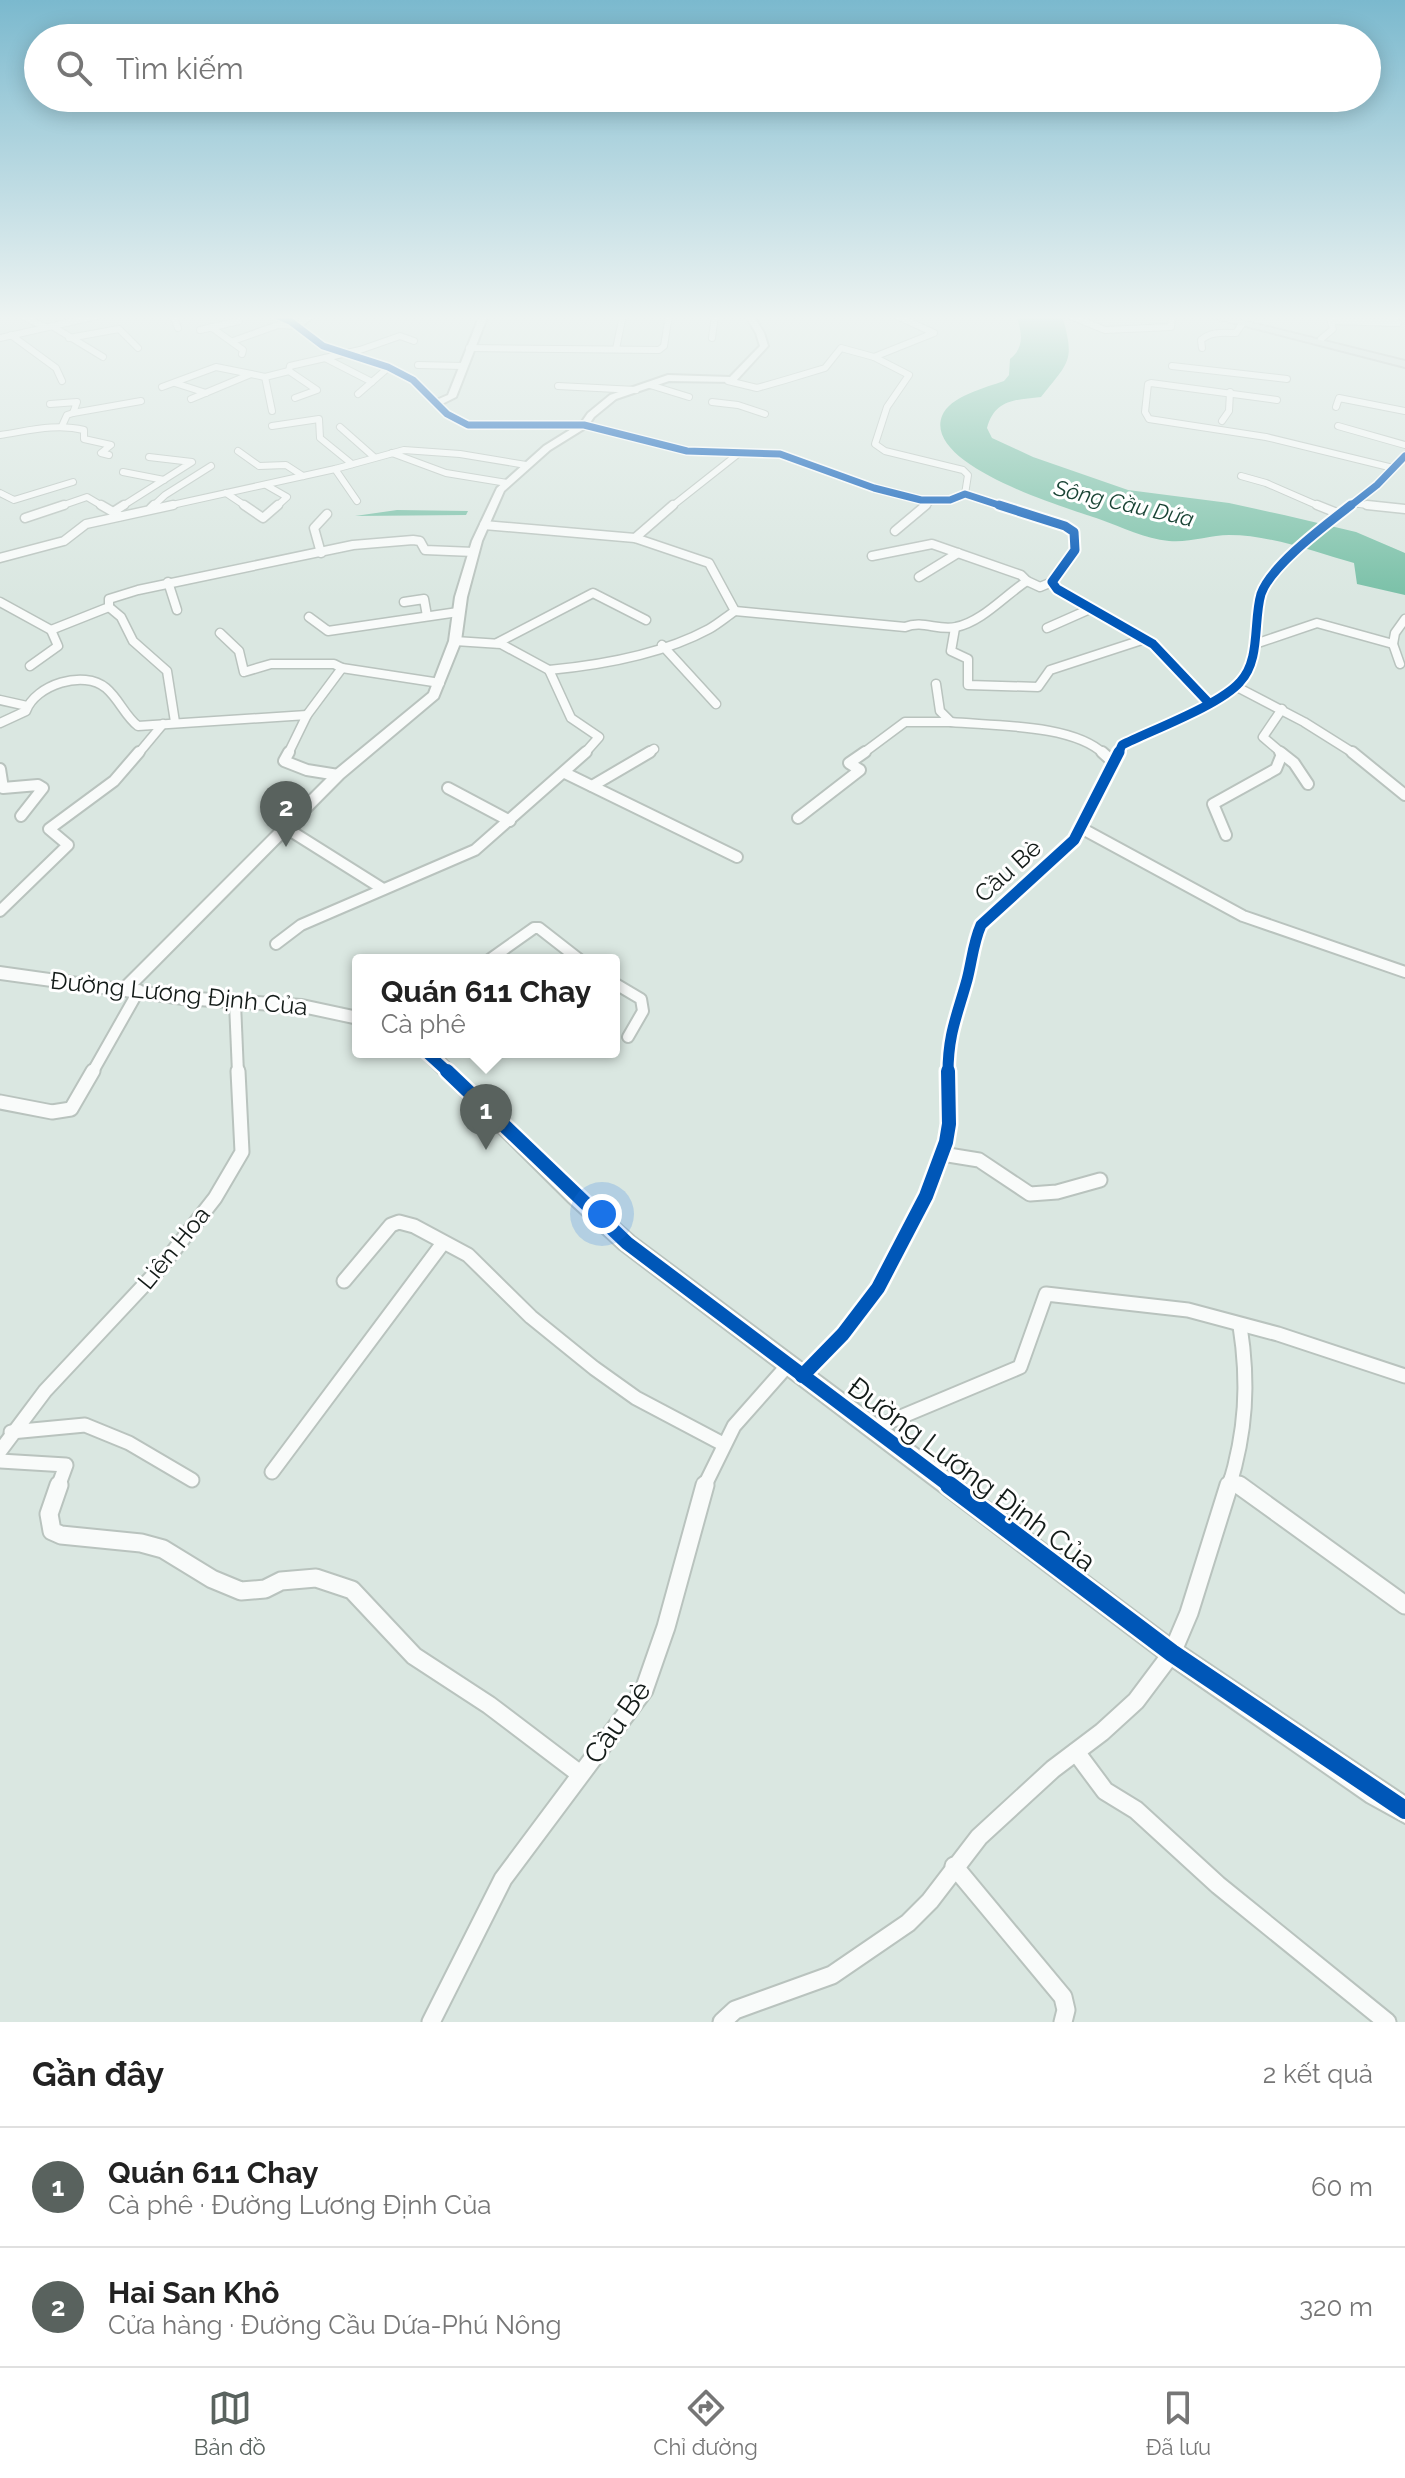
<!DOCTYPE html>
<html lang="vi">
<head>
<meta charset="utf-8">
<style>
	body { margin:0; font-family:Raleway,sans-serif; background:#f2f2f2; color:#222 }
	.you { position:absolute; left:602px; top:1214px; width:28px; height:28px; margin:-20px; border:6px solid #fff; border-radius:50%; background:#1a73e8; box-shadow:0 0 0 12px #1a73e833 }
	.badge { display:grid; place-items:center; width:52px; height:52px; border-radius:50%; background:#59625e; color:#fff; font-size:26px; font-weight:700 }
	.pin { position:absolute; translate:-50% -66px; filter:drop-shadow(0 2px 4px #0008) }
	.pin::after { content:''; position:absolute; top:42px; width:28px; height:24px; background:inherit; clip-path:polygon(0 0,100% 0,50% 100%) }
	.popup { position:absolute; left:352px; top:954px; width:268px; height:104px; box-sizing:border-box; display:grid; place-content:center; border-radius:8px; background:#fff; filter:drop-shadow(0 2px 6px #0005); font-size:26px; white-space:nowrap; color:#767676 }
	.popup b { font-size:30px; color:#222 }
	.popup::after { content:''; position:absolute; left:50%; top:100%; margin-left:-16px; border:16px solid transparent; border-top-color:#fff }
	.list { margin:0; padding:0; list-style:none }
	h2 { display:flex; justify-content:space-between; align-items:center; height:104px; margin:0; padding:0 32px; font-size:34px }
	h2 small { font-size:26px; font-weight:400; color:#767676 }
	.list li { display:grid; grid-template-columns:52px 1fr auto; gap:24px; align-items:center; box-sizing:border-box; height:120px; padding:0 32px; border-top:2px solid #e0e0e0 }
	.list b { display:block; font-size:30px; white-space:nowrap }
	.list p { margin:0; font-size:26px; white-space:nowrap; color:#767676 }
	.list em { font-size:26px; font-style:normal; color:#767676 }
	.icon { flex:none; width:44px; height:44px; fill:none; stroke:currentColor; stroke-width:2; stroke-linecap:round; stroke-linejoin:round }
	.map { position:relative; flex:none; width:1405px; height:2022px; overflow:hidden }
	.search { position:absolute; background:#fff; box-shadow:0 4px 20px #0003; left:24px; right:24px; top:24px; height:88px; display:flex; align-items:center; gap:20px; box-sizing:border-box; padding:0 28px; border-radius:44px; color:#767676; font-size:30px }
	.sheet { height:344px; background:#fff }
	nav { display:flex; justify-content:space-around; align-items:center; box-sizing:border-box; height:112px; border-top:2px solid #e0e0e0; background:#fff; font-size:22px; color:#767676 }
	nav a { display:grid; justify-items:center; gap:4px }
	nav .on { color:#59625e }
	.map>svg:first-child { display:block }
	.water { fill:#79c0a7 }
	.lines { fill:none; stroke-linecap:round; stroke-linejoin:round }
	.street-far4-casing { stroke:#b9c3be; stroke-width:8 }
	.street-far3-casing { stroke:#b9c3be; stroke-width:11 }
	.street-far2-casing { stroke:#b9c3be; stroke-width:14 }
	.street-far1-casing { stroke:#b9c3be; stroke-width:17 }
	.street-casing { stroke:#b9c3be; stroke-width:21 }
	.secondary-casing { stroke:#b9c3be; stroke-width:4 }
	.primary-casing { stroke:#bec4c2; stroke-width:4 }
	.street-far4 { stroke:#f9fbfa; stroke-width:6 }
	.street-far3 { stroke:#f9fbfa; stroke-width:8 }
	.street-far2 { stroke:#f9fbfa; stroke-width:10 }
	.street-far1 { stroke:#f9fbfa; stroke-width:13 }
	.street { stroke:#f9fbfa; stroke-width:17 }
	.secondary { fill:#f9fbfa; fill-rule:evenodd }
	.primary { fill:#d7e1de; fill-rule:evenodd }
	.cycleway-far4-casing { stroke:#fff; stroke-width:10 }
	.cycleway-far3-casing { stroke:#fff; stroke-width:13 }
	.cycleway-far2-casing { stroke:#fff; stroke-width:16 }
	.cycleway-far1-casing { stroke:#fff; stroke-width:19 }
	.cycleway-casing { stroke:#fff; stroke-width:23 }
	.cycleway-far4 { stroke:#0057b8; stroke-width:7 }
	.cycleway-far3 { stroke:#0057b8; stroke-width:9 }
	.cycleway-far2 { stroke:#0057b8; stroke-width:11 }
	.cycleway-far1 { stroke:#0057b8; stroke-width:14 }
	.cycleway { stroke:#0057b8; stroke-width:18 }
	.labels { text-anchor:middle; stroke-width:6; stroke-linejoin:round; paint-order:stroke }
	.far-water-label { font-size:22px; font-style:italic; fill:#1a4435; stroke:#fff }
	.street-label { font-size:24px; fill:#131b18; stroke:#fff }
	.near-street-label { font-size:28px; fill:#131b18; stroke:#fff }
</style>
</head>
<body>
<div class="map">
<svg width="1405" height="2022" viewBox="0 0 1405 2022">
	<rect width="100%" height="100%" fill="#dae7e1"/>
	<g class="water">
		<path d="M1016 315H1062C1075 361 1070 361 1041 397 1015 400 995 399 987 428L992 438 1033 457 1128 490 1229 503 1284 515 1356 532 1405 553V595L1357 584 1354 563C1314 552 1271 535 1229 535 1210 535 1189 543 1169 541 1145 539 1122 527 1099 519 1067 508 923 466 942 416 950 396 985 388 1004 381L1009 375 1010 359C1025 347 1022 332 1016 315Z"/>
		<polygon points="397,510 468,511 466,515 355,516"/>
	</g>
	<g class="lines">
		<g class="street-far4-casing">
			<g id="street-far4">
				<polyline points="20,315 45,327"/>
				<polyline points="173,315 178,328"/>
				<polyline points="276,315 290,321 323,346 388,367 413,380 447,414 468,425 584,425 687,451 780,454 874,488 921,500 950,500 965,494 1005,507"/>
				<polyline points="895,315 934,333 874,357 909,375 887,407 875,444 885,451 963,470 968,475 965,494"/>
				<polyline points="1068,315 1105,330 1171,327 1172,315"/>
				<polyline points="1332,321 1398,323 1391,315"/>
				<polyline points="52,326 103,357"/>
				<polyline points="211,327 243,350 242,354"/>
				<polyline points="200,330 239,321"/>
				<polyline points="11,335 56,368 62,381"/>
				<polyline points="0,338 101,315"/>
				<polyline points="69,338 119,329 138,348"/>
				<polyline points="712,338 715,315"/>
				<polyline points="1321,339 1333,329 1329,315"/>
				<polyline points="233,341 278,325 299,326"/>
				<polyline points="469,348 659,350 664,346 669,315"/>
				<path d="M1202 348 1201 340C1212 331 1223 333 1236 333L1242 324"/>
				<polyline points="616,349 623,315"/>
				<polyline points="325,358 372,382"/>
				<polyline points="418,365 463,366"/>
				<polyline points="1172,366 1287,379"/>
				<polyline points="265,377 272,411"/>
				<polyline points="728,381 757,388 785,380 825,368 841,348 874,357"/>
				<polyline points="175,383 206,393"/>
				<polyline points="650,385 689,397"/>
				<polyline points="558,386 636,390"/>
				<polyline points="162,387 216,367 251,374"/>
				<polyline points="358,394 389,367"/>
				<polyline points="295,398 317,390 289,371 290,366 360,350 400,336 414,341"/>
				<polyline points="191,399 251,374 265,377 289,371"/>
				<polyline points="1277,400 1151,383 1148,384 1145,412 1149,419 1266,437 1393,468"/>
				<polyline points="712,402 738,405 765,414"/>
				<polyline points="50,404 77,402 73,413"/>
				<polyline points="1336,407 1339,398 1405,411"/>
				<polyline points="1222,421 1229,411 1230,392"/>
				<polyline points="62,426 67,415 73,413 141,401"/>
				<polyline points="272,426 319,419 320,438 352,464"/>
				<polyline points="1338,426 1405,445"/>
				<polyline points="340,427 374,457"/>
				<path d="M0 435C28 431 56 423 84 430V439L111 445 101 453 109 455"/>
				<polyline points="238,451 259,466 286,465 303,476"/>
				<polyline points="392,453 446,473 507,483"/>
				<polyline points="335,469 357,501"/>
				<polyline points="123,472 164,480"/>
				<polyline points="1241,476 1266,483 1321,507"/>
				<polyline points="266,485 287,497 276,507"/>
				<polyline points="0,493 14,500 73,482"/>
				<polyline points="226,493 247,507"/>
				<polyline points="1350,503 1386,507"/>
				<polyline points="58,507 87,497 104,507"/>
				<polyline points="121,507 192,462 149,457"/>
				<polyline points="152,507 165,495 211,466"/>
				<polyline points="163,507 335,469 404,450 460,454 526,465"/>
				<polyline points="671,507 738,454"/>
				<polyline points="924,507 931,501"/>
				<polyline points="1349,507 1377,485 1405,456"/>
			</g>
		</g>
		<g class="street-far3-casing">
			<g id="street-far3">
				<polyline points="101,505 120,516"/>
				<polyline points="244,505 263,518 278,505"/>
				<polyline points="999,505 1065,526 1074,532 1075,550 1052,582 1057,589 1153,644 1208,702"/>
				<polyline points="1317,505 1337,513"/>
				<polyline points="1367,505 1405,509"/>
				<polyline points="151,508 154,505"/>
				<polyline points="113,512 124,505"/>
				<polyline points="25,518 64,505"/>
				<path d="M484 525 635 538 709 563 735 611C726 617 718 624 709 629 661 655 602 665 549 670"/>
				<polyline points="895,531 926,505"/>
				<polyline points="635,538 673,505"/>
				<polyline points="321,553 314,528 327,514"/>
				<polyline points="872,556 932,544 1021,575 1027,581"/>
				<polyline points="0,558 64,541 86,524 173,505"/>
				<polyline points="919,577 958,553"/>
				<polyline points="168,582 177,610"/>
				<polyline points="0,602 51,630 109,607 109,599 138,590 353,545 413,540 420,541 425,550 474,552"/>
				<polyline points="404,602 424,599 427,616"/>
				<polyline points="109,607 121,617 133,641 167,671 175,722"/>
				<path d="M735 611 905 627C923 620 938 631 956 627 982 622 1005 595 1027 581L1040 587 1052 582"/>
				<polyline points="309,617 328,631 458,612"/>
				<polyline points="955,628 951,651 968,659 968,685 1038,687 1050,670 1145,639"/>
				<polyline points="1047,628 1090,609"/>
				<polyline points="220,633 239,651 244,672 271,664 334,664 342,668 440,683"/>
				<polyline points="455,641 501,644 549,670 571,718 599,737 584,754"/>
				<polyline points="497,643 593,593 646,620"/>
				<polyline points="1255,644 1317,623 1393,644 1395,633 1405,619"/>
				<polyline points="1393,644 1400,664"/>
				<polyline points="662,645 716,704"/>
				<polyline points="30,666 58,646 51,630"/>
				<path d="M936 684 940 711 951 722C994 726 1073 724 1104 754"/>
				<polyline points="1237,687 1304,722 1355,754"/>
				<polyline points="0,700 27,706"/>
				<polyline points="1282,709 1263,737 1283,754"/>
				<polyline points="307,715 342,668"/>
				<path d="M0 723 26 711C35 685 84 669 106 688 119 699 125 716 138 726L307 715 288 754"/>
				<polyline points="138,754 163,724"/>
				<polyline points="646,754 654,749"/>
				<polyline points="862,754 905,722 951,722"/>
				<path d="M1118 754 1122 745C1152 730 1220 705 1240 682 1261 660 1253 621 1261 594 1271 565 1327 524 1351 505"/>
			</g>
		</g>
		<g class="street-far2-casing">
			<g id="street-far2">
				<polyline points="289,752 284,761 307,770 338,775"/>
				<polyline points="1102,752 1112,761"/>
				<polyline points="1280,752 1294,763 1308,784"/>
				<polyline points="1352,752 1405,795"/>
				<polyline points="0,769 3,788 38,785 43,788 21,816"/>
				<polyline points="565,773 737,857"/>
				<polyline points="592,786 650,752"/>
				<polyline points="448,788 510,821"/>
				<polyline points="798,818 860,770 849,763 865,752"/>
				<polyline points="286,828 383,889"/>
				<polyline points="1081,828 1243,916 1405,972"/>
				<polyline points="1226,835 1213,804 1276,769 1282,754"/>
				<polyline points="0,911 68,845 49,829 114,781 139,752"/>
				<polyline points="276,944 301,925 475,850 586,752"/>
				<polyline points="489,960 534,928 539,928 580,960"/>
				<polyline points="614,983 641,999 643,1011 628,1037"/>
				<polyline points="235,1003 238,1073"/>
				<polyline points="92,1073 139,990"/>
				<path d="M948 1073C948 1034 957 1016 967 980 972 961 973 943 981 925L1074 840 1119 752"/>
			</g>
		</g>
		<g class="street-far1-casing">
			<g id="street-far1">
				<polyline points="0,1102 52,1112 71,1109 93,1071"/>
				<polyline points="942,1154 979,1160 1030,1194 1057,1192 1100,1180"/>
				<polyline points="344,1281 391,1225 399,1222 414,1226 468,1255 531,1317 594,1368 636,1398 723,1444"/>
				<polyline points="802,1376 843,1334 878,1288 926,1196 946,1142 949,1124 948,1071"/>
				<polyline points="872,1429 1020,1367 1046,1294 1188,1310 1278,1334 1405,1376"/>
				<polyline points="11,1432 85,1425 129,1443 192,1480"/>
				<polyline points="0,1451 45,1391 161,1267 215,1198 242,1152 238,1071"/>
				<polyline points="0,1461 66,1465 58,1487"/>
				<polyline points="272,1472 443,1243"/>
				<polyline points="1231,1479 1242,1487"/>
				<polyline points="704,1487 734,1426 788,1365"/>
				<path d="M1229 1487C1246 1432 1249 1383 1240 1326"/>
			</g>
		</g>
		<g class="street-casing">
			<g id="street">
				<polyline points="59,1485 49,1514 52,1531 61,1535 141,1543 163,1549 212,1579 241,1591 265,1589 281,1581 316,1578 352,1590 414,1656 489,1705 580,1774"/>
				<polyline points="1239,1485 1405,1605"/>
				<polyline points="1076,1752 1105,1791 1136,1810 1218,1885 1387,2022"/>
				<polyline points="954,1866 1063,1997 1066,2010 1063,2022"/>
				<polyline points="431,2022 503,1879 644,1690 666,1627 705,1485"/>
				<polyline points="722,2022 735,2010 832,1975 908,1923 930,1901 979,1837 1053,1769 1102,1732 1136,1701 1172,1653 1189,1613 1229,1485"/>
			</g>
		</g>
		<g class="secondary-casing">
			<g id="secondary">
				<polygon points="306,315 316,315 301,327 295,327 295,323"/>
				<polygon points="480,315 488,315 456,397 440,405 434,405 434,401 448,395"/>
				<polygon points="745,315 753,315 764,333 768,346 735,382 669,381 616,399 594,417 587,427 550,450 504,491 482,541 467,597 461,641 438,698 343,778 137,986 183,992 302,1000 358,1012 358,1024 302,1012 183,1004 0,979 0,967 121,984 333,772 429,693 449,641 455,597 472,541 497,488 544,446 581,423 588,413 610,395 668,375 730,377 760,346 756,333"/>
				<polygon points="418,1052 437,1052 582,1191 634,1237 1180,1645 1405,1796 1405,1823 1367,1802 1164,1661 620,1249 569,1202"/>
			</g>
		</g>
		<g class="primary-casing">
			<polygon id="primary" points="1203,315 1219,315 1405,361 1405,367"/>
		</g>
		<use href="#street-far4" class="street-far4"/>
		<use href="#street-far3" class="street-far3"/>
		<use href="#street-far2" class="street-far2"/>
		<use href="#street-far1" class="street-far1"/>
		<use href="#street" class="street"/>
		<use href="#secondary" class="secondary"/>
		<use href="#primary" class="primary"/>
		<g class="cycleway-far4-casing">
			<g id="cycleway-far4">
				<polyline points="276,315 290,321 323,346 388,367 413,380 447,414 468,425 584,425 687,451 780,454 874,488 921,500 950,500 965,494 1005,507"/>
				<polyline points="1349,507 1377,485 1405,456"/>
			</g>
		</g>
		<g class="cycleway-far3-casing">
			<g id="cycleway-far3">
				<polyline points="999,505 1065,526 1074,532 1075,550 1052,582 1057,589 1153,644 1208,702"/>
				<path d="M1118 754 1122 745C1152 730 1220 705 1240 682 1261 660 1253 621 1261 594 1271 565 1327 524 1351 505"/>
			</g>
		</g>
		<g class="cycleway-far2-casing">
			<g id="cycleway-far2">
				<polyline points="426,1052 449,1073"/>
				<path d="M948 1073C948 1034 957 1016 967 980 972 961 973 943 981 925L1074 840 1119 752"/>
			</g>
		</g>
		<g class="cycleway-far1-casing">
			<g id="cycleway-far1">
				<polyline points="447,1071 627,1243 951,1487"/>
				<polyline points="802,1376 843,1334 878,1288 926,1196 946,1142 949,1124 948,1071"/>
			</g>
		</g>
		<g class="cycleway-casing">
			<polyline id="cycleway" points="949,1485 1172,1653 1405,1810"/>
		</g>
		<use href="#cycleway-far4" class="cycleway-far4"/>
		<use href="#cycleway-far3" class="cycleway-far3"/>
		<use href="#cycleway-far2" class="cycleway-far2"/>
		<use href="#cycleway-far1" class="cycleway-far1"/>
		<use href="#cycleway" class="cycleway"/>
	</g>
	<linearGradient id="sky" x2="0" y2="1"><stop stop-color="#7bb9ce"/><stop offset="0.53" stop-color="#eef4f2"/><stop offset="1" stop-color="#eef4f2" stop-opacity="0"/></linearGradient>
	<rect width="1405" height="599" fill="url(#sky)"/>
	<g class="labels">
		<g class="far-water-label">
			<text transform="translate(1124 503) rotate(13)" y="8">Sông Cầu Dứa</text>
		</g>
		<g class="street-label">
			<text transform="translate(1008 871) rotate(-42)" y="8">Cầu Bè</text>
			<text transform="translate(179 994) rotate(6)" y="8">Đường Lương Định Của</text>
			<text transform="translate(174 1248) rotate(-51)" y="8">Liên Hoa</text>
		</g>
		<g class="near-street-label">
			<text transform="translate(972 1474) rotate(37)" y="10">Đường Lương Định Của</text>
			<text transform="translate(617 1722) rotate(-55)" y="10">Cầu Bè</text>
		</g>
	</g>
</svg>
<div class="you"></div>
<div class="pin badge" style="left:486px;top:1150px">1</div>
<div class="popup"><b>Quán 611 Chay</b>Cà phê</div>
<div class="pin badge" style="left:286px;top:847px">2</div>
<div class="search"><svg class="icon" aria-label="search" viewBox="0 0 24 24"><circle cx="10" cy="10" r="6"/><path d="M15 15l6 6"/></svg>Tìm kiếm</div>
</div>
<section class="sheet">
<h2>Gần đây<small>2 kết quả</small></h2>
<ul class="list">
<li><span class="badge">1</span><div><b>Quán 611 Chay</b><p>Cà phê · Đường Lương Định Của</p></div><em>60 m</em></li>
<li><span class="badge">2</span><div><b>Hai San Khô</b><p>Cửa hàng · Đường Cầu Dứa-Phú Nông</p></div><em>320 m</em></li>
</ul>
</section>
<nav>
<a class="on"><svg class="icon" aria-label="map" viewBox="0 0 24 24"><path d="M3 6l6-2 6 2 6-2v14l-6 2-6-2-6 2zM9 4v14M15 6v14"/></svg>Bản đồ</a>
<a><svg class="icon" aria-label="directions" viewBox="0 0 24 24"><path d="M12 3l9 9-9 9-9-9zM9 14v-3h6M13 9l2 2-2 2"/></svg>Chỉ đường</a>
<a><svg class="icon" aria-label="saved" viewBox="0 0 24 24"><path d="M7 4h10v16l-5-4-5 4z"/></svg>Đã lưu</a>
</nav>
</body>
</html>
